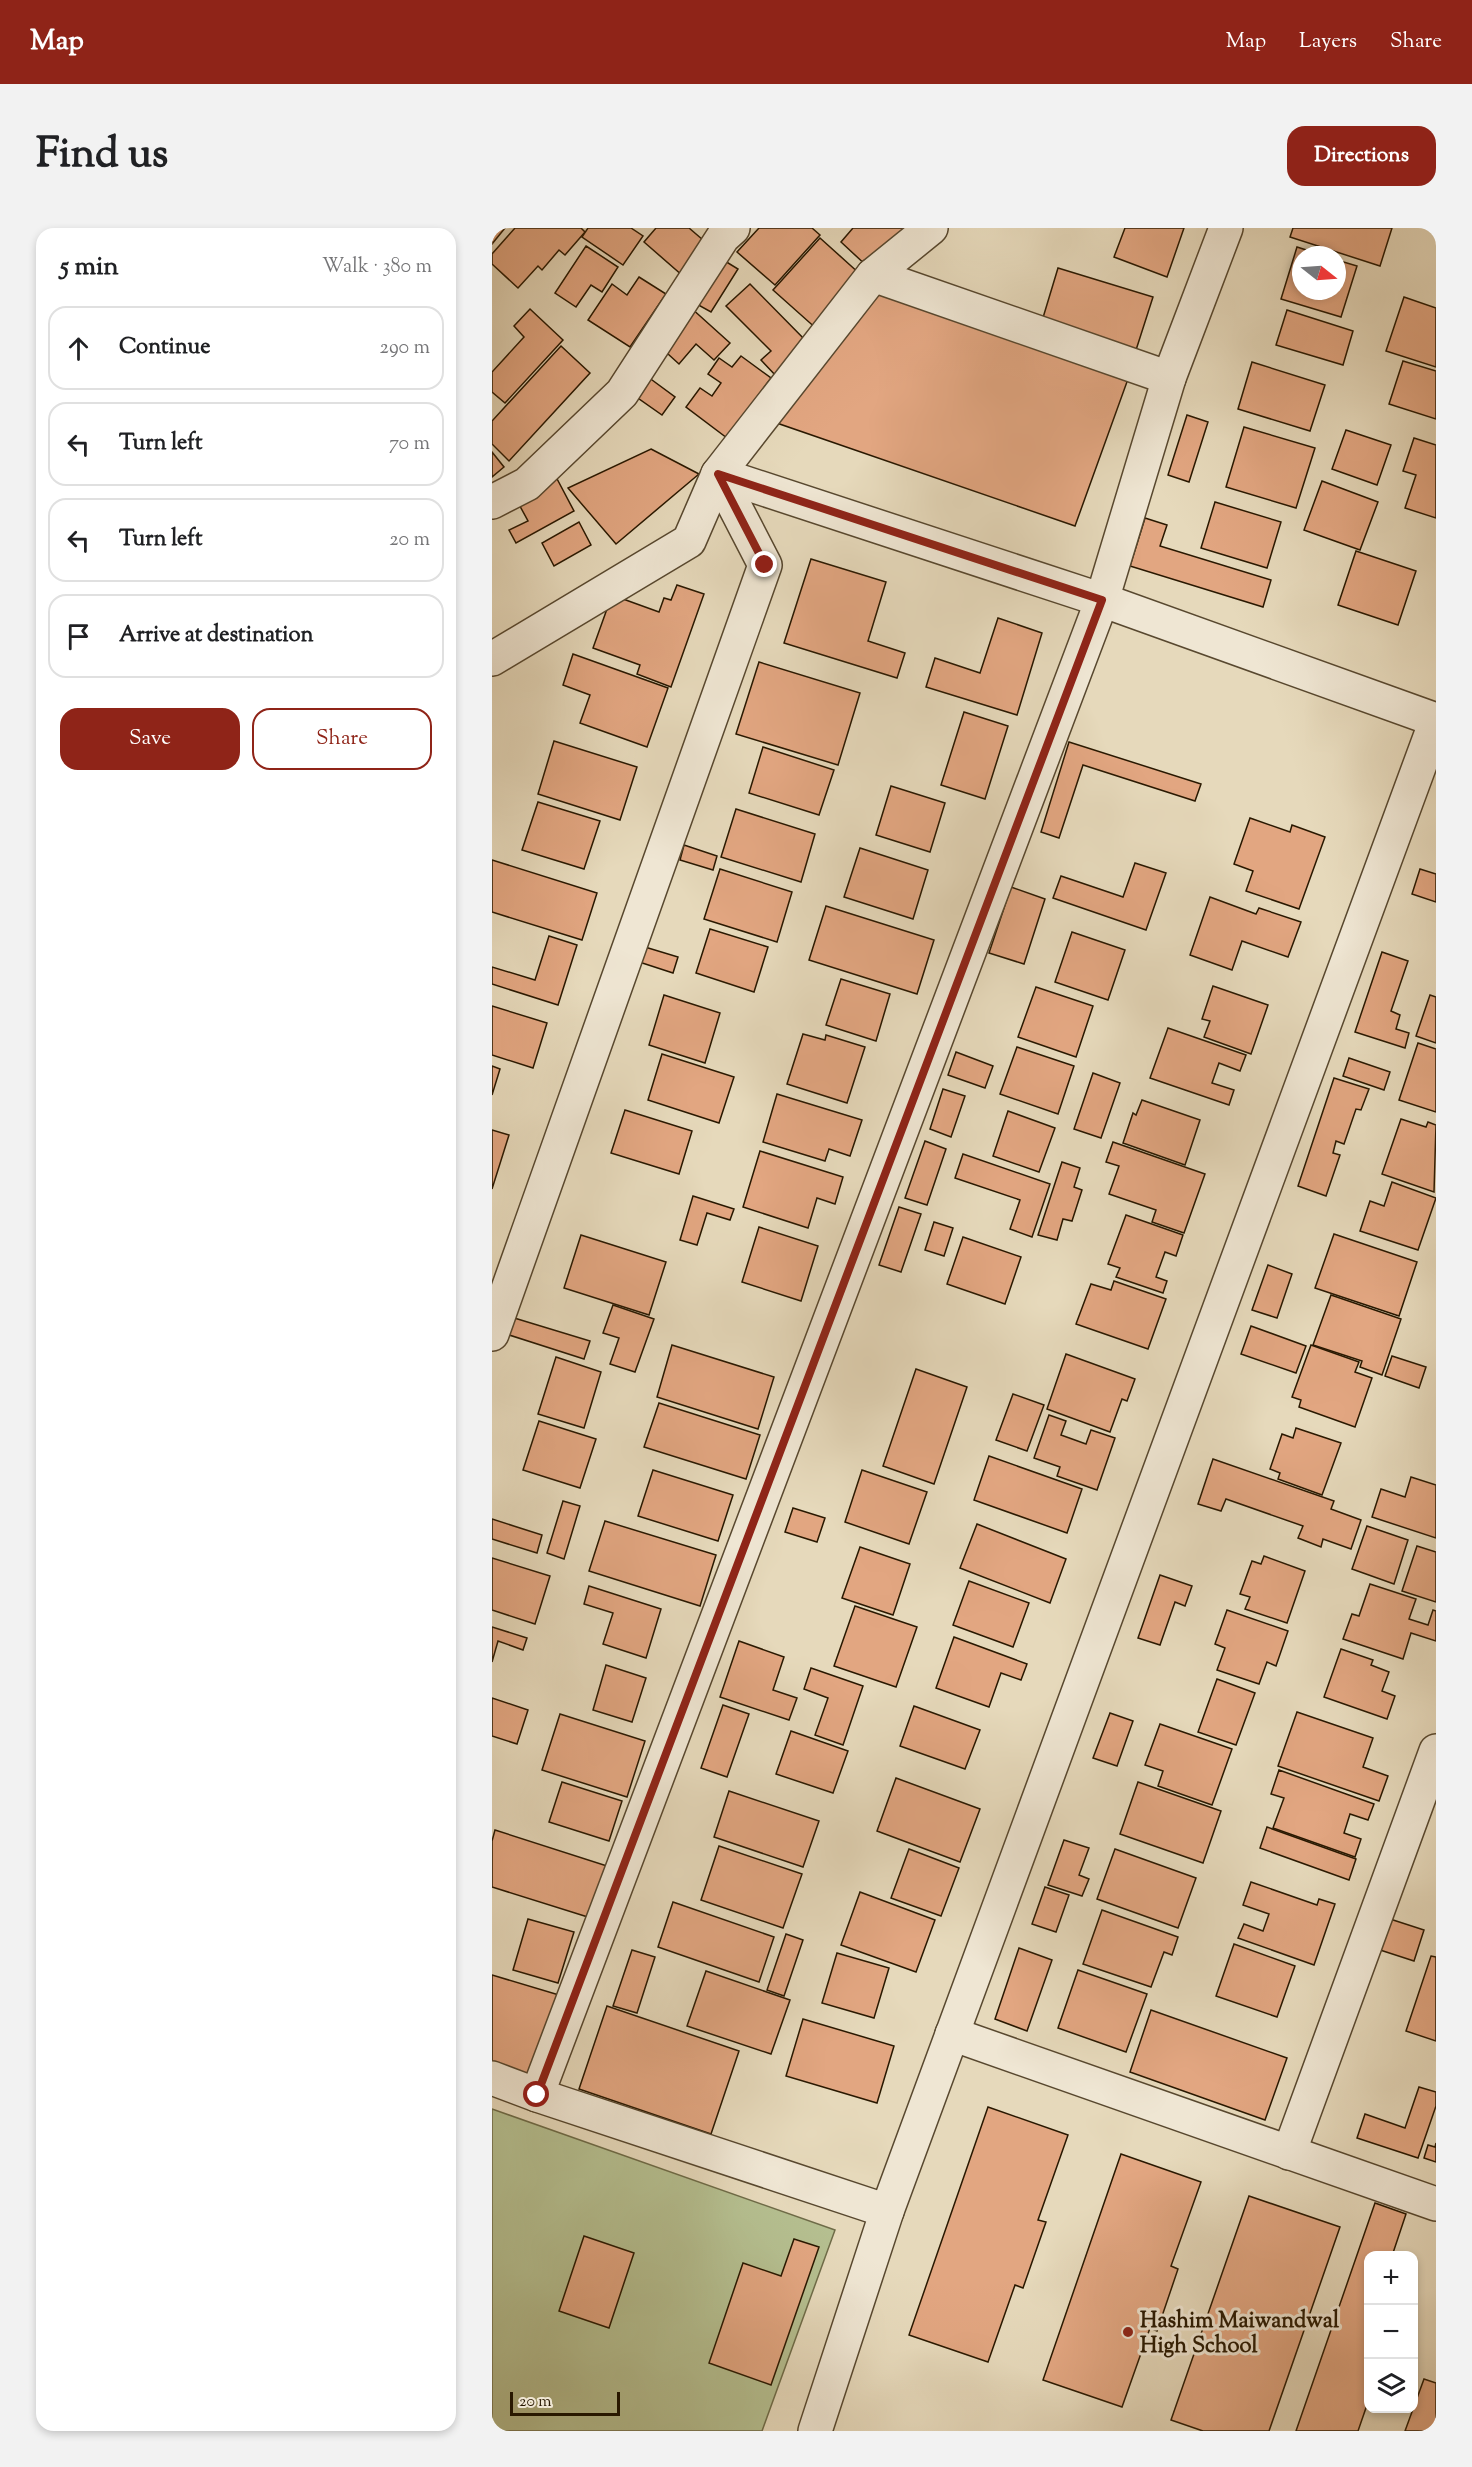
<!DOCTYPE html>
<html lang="en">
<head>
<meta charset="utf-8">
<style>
	body { margin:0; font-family:"Sorts Mill Goudy",serif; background:#f2f2f2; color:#202124 }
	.controls { position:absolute; right:18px; bottom:18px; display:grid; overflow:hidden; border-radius:12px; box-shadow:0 3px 9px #0003 }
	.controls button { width:54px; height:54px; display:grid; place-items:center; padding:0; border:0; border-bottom:2px solid #e0e0e0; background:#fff; color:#202124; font:30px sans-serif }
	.compass { position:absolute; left:800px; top:18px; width:54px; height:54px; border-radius:50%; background:#fff; box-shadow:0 3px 9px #0003; rotate:107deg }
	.scale { position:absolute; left:18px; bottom:15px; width:110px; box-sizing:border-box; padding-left:6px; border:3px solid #291800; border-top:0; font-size:16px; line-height:21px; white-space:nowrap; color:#291800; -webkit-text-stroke:4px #efe6d3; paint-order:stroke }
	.stop { position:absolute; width:18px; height:18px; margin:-14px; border:4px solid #8f2418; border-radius:50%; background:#fff }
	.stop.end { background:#8f2418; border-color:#fff; box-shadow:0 2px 6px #0008 }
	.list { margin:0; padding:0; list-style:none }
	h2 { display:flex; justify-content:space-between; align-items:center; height:78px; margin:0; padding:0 24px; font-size:26px }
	h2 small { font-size:20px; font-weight:400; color:#757577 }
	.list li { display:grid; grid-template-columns:39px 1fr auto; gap:18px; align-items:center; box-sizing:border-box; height:84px; margin:0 12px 12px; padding:0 12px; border:2px solid #e0e0e0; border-radius:18px }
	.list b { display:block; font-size:22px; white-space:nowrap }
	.list em { font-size:20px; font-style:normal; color:#757577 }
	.actions { display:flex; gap:12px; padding:18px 24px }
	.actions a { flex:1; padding:14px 0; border:2px solid #8f2418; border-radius:18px; text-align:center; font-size:21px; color:#8f2418 }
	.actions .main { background:#8f2418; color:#fff }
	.icon { flex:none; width:33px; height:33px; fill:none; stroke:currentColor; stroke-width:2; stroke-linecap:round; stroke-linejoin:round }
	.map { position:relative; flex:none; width:944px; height:2203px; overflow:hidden; border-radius:18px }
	header { display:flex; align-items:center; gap:36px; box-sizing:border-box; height:84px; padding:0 30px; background:#8f2418; color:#fff }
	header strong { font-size:28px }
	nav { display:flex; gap:33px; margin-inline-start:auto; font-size:21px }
	.intro { display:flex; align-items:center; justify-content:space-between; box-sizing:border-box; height:144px; padding:0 36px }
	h1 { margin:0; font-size:42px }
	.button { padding:15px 27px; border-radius:18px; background:#8f2418; color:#fff; font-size:21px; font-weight:700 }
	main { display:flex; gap:36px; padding:0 36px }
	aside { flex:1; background:#fff; border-radius:18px; box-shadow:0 3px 9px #0003 }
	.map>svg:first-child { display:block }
	.green { fill:#b5bf90; stroke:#6f6c48; stroke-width:1.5 }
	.building { fill:#e2a681; stroke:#291800; stroke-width:1.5 }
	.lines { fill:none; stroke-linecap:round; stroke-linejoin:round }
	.street-casing { stroke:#58482f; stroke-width:36 }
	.street { stroke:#efe6d3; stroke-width:33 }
	.route { stroke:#8f2418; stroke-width:8 }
	.poi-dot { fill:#8f2418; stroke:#efe6d3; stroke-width:2 }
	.labels { text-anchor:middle; stroke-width:6; stroke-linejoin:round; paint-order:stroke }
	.poi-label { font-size:22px; font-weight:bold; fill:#291800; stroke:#efe6d3; text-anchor:start }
</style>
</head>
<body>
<header>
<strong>Map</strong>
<nav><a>Map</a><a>Layers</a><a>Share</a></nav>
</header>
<div class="intro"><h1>Find us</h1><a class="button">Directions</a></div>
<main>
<aside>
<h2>5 min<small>Walk · 380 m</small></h2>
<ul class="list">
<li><svg class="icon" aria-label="ahead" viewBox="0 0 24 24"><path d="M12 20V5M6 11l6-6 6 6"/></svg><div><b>Continue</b></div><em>290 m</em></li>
<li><svg class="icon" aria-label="left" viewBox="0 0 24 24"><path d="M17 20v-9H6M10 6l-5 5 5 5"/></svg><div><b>Turn left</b></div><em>70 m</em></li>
<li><svg class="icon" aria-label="left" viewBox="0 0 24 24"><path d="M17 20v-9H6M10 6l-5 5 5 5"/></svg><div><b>Turn left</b></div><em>20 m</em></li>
<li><svg class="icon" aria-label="arrive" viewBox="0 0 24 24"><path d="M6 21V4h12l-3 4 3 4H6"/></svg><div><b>Arrive at destination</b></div></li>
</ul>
<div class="actions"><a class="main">Save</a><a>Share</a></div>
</aside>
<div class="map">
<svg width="944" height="2203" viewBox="0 0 944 2203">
	<rect width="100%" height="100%" fill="#e6d9bb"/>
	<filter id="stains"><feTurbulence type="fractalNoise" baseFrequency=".00333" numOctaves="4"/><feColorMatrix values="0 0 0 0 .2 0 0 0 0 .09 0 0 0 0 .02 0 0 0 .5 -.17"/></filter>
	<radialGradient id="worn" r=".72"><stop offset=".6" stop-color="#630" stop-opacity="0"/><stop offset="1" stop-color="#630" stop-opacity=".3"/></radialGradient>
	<polygon class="green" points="0,1881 343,2002 270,2203 0,2203"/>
	<g class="building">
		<polygon points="0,0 13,0 0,16"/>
		<polygon points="23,0 89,0 93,4 73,27 67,22 50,42 46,38 26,60 0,36 0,26"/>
		<polygon points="96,0 139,0 151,8 131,37 90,9"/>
		<polygon points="164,0 197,0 218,18 191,48 152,14"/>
		<polygon points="267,0 320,0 328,7 283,57 245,24"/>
		<polygon points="361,0 413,0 377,40 349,14"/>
		<polygon points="633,0 692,0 675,49 622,29"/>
		<polygon points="801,0 900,0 888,38 798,9"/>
		<polygon points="328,10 368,46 327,103 281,62"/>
		<polygon points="94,18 126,39 110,64 99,57 84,79 63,65"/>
		<polygon points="805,19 830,27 809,27 809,63 845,63 845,32 865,38 849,89 789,71"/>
		<polygon points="228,30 246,41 219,84 201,74"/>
		<polygon points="566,40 661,69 644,122 550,93"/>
		<polygon points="147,49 174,66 138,119 96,92 120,56 135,67"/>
		<polygon points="258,56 318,117 285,149 269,132 279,123 234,78"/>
		<polygon points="376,56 636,151 583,298 279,193"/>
		<polygon points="912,69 944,80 944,139 894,123"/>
		<polygon points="198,79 238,115 222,132 204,116 187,136 165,116"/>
		<polygon points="38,81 71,112 13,175 0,164 0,144 32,109 22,98"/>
		<polygon points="795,82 861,103 851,137 784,117"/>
		<polygon points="69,118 98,145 17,233 0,216 0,193"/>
		<polygon points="249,128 279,150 235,210 194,179 208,160 220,168 229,155 216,146 227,130 240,139"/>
		<polygon points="911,133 944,143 944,191 897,176"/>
		<polygon points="760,134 833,157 818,203 746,181"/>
		<polygon points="156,149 183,169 170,187 143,168"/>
		<polygon points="695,187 716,194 697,254 676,247"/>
		<polygon points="752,199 823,220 804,280 734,259"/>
		<polygon points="854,202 899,217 885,257 840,241"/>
		<polygon points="922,210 944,217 944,290 913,280 924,247 911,243"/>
		<polygon points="159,221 207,246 124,316 76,260"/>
		<polygon points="0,224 12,239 0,249"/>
		<polygon points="63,247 82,283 24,315 17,302 36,293 23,269"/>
		<polygon points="830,253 886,274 868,322 812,302"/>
		<polygon points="723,274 789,294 775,340 709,320"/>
		<polygon points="653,290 675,297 668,318 779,352 771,379 638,338"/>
		<polygon points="87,294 99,317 62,338 50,315"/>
		<polygon points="864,323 924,343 906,397 846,377"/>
		<polygon points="319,331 394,354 376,413 413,425 405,450 292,415"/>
		<polygon points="185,357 212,366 179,459 145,446 148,437 101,420 120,367 167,384 172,370 179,372"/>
		<polygon points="506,390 550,405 525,487 434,459 443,430 488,445"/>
		<polygon points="81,426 176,460 155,519 88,495 98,467 71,457"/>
		<polygon points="267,434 368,465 346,537 244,506"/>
		<polygon points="472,484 516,498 493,571 449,557"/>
		<polygon points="62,513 145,539 128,592 46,566"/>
		<polygon points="577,514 709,556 703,573 591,537 567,610 549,604"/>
		<polygon points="271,519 342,542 327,587 257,565"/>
		<polygon points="399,558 453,575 438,624 384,607"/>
		<polygon points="46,574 108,593 92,641 30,622"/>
		<polygon points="244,581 323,606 309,654 229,629"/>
		<polygon points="758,590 798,604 800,597 833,609 807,681 754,663 761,643 742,636"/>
		<polygon points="192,617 225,628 221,642 188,632"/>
		<polygon points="368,620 436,642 421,691 352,669"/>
		<polygon points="0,632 105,665 90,712 0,684"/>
		<polygon points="643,635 674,645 654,702 561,670 569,648 631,669"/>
		<polygon points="228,641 300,664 285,714 212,691"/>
		<polygon points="928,641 944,646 944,674 920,666"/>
		<polygon points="519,659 553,671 532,736 497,725"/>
		<polygon points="718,669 764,686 767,680 809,694 796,729 750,713 740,742 698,727"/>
		<polygon points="334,678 442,712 425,766 317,732"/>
		<polygon points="218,701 276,719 262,764 204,745"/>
		<polygon points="580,704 633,722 616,772 563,754"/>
		<polygon points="57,708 85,717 66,777 0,756 0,739 43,752"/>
		<polygon points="143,716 186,729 181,745 138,731"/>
		<polygon points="890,724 916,733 899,783 908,787 904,801 917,805 913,820 863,804"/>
		<polygon points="349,751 398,766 384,813 334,797"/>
		<polygon points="721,758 776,777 759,826 712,809 718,793 710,791"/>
		<polygon points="544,759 601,778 584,829 526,809"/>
		<polygon points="172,767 228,785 213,835 157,817"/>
		<polygon points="938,767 944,769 944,815 924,808"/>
		<polygon points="0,778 55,795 41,840 0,827"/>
		<polygon points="676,800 754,827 748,843 727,835 720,855 742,862 737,877 658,850"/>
		<polygon points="311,806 333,812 334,807 373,819 355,875 295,856"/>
		<polygon points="926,815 944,821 944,884 907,872"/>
		<polygon points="525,819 582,838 566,886 508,866"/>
		<polygon points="464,824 501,838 493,860 456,847"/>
		<polygon points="170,826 242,849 227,895 156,872"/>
		<polygon points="857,830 898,844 892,862 851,848"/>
		<polygon points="0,838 8,841 0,867"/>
		<polygon points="601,845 628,855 609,910 582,901"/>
		<polygon points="842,850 877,861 869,882 864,881 852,916 844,913 841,925 848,927 834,968 806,958"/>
		<polygon points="451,861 473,868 459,909 438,901"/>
		<polygon points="285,866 370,892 358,928 337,921 333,933 271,914"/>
		<polygon points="650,872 708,892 693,937 631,915 641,885 644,887"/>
		<polygon points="133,882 200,903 187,946 119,925"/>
		<polygon points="516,883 563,900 547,944 501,928"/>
		<polygon points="909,891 934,899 936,894 944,897 942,964 890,946"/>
		<polygon points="0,902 17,907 0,961"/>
		<polygon points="433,913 454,921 435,977 413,970"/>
		<polygon points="621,914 713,946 692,1005 660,994 664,982 617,966 627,938 614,934"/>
		<polygon points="268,923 351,949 343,976 325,970 316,1000 251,979"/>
		<polygon points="471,926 558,956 540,1009 518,1001 528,972 463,950"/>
		<polygon points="570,934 588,940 582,959 590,962 580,993 571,991 565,1012 546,1007"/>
		<polygon points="900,954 944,970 926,1022 868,1003 878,973 892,978"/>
		<polygon points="201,968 242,981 238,992 215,985 205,1017 188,1012"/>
		<polygon points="407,979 429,986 409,1044 387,1037"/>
		<polygon points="634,987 691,1007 684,1028 673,1024 664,1049 675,1053 671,1065 624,1049 628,1040 616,1036"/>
		<polygon points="442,994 461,1000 452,1028 433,1022"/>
		<polygon points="267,999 326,1018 309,1073 250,1054"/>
		<polygon points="842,1006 925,1034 907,1088 823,1060"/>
		<polygon points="89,1007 174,1034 157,1087 72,1060"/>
		<polygon points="471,1009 529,1029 513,1076 455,1056"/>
		<polygon points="776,1037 800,1046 785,1090 760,1082"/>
		<polygon points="622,1053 674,1071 656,1121 584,1096 599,1056 619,1062"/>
		<polygon points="839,1067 909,1091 890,1147 868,1139 870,1133 821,1117"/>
		<polygon points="121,1077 162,1091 143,1144 118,1136 127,1110 111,1105"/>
		<polygon points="19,1089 98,1113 92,1131 14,1106"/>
		<polygon points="759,1098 814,1118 804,1145 749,1126"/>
		<polygon points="180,1117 282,1149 266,1201 165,1169"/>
		<polygon points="819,1117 867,1134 863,1144 880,1150 863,1199 807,1179 809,1172 800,1169"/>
		<polygon points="574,1126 643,1151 635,1173 630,1171 618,1204 555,1181"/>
		<polygon points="900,1128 934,1139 927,1160 893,1148"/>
		<polygon points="64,1129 109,1144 92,1200 46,1186"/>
		<polygon points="424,1141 475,1159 442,1256 391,1238"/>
		<polygon points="521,1166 552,1177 535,1223 504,1212"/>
		<polygon points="167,1175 268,1207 254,1251 152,1219"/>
		<polygon points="557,1187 574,1193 569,1207 594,1216 599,1202 623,1210 605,1262 565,1248 568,1239 542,1230"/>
		<polygon points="47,1193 104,1211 88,1260 31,1242"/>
		<polygon points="804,1200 849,1215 830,1267 786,1251 788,1245 778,1241 790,1206 801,1210"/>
		<polygon points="497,1228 590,1261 575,1305 482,1272"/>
		<polygon points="721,1231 842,1273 839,1281 869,1292 859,1321 831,1311 829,1319 806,1310 811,1298 734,1271 729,1283 706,1276"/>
		<polygon points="161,1242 241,1267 226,1313 146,1288"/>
		<polygon points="370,1242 435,1264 417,1316 353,1294"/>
		<polygon points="919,1249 944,1257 944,1310 880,1289 889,1261 913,1269"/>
		<polygon points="71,1273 88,1278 72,1331 55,1325"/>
		<polygon points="301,1280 333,1290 325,1314 293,1304"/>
		<polygon points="0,1291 50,1307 45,1325 0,1311"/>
		<polygon points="113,1293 224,1327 208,1378 97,1343"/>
		<polygon points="485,1296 574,1331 558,1375 468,1340"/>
		<polygon points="875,1298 916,1312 902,1356 860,1341"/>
		<polygon points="925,1318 944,1324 944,1374 910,1363"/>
		<polygon points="368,1319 418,1336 401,1387 350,1370"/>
		<polygon points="772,1328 813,1343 795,1395 753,1381 758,1369 748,1366 760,1333 769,1336"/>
		<polygon points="0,1330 58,1348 43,1396 0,1382"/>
		<polygon points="668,1347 700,1358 693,1378 683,1374 668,1417 646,1410"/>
		<polygon points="477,1353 537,1375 521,1419 461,1397"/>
		<polygon points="878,1356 924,1371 917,1391 936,1397 941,1382 944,1383 944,1413 919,1405 911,1431 851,1411 860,1386 867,1388"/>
		<polygon points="97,1358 169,1381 154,1430 111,1416 121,1385 92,1376"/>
		<polygon points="363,1378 425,1399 404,1459 342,1438"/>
		<polygon points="735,1382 796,1403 784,1438 775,1434 767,1456 725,1442 733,1420 723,1416"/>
		<polygon points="0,1399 35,1410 31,1422 6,1413 0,1434"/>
		<polygon points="462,1409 535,1436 529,1452 509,1445 497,1479 444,1460"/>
		<polygon points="247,1413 292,1429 281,1462 305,1470 297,1492 228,1469"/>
		<polygon points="849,1421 881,1432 879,1437 897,1444 890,1463 903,1468 895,1491 832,1469"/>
		<polygon points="114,1437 154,1450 140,1494 101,1482"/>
		<polygon points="319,1440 371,1458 351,1517 323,1507 336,1470 312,1461"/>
		<polygon points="725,1451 763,1465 744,1517 706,1504"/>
		<polygon points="0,1470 36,1482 25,1516 0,1508"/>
		<polygon points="231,1477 257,1486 235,1549 209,1540"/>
		<polygon points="422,1478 488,1502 473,1541 408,1518"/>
		<polygon points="805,1484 881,1510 871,1539 896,1548 887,1573 786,1538"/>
		<polygon points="618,1485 641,1493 625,1538 601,1530"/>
		<polygon points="68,1486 153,1513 135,1569 50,1542"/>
		<polygon points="668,1496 740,1521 720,1577 666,1558 671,1543 653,1537"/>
		<polygon points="299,1503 356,1523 341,1565 284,1546"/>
		<polygon points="787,1542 882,1576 876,1592 858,1586 852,1605 869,1611 863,1629 781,1600 792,1570 779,1566"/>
		<polygon points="404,1550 488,1581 468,1634 385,1603"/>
		<polygon points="70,1554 130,1573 117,1613 57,1594"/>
		<polygon points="646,1554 729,1583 711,1635 628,1606"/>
		<polygon points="237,1563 327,1593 311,1639 222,1609"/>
		<polygon points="775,1599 864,1631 857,1652 768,1620"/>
		<polygon points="3,1602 115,1638 99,1690 0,1659 0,1613"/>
		<polygon points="572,1612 597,1620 587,1647 597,1651 590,1668 556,1657"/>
		<polygon points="227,1618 310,1646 291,1700 209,1672"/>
		<polygon points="417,1621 467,1640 449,1688 399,1670"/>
		<polygon points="623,1621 704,1650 686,1700 605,1671"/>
		<polygon points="759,1654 825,1677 827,1671 843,1676 822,1737 746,1710 752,1696 771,1703 777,1686 751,1677"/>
		<polygon points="553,1659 577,1667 564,1704 540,1696"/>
		<polygon points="368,1664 443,1692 424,1744 349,1717"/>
		<polygon points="181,1674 282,1709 267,1754 166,1719"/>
		<polygon points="610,1682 686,1709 680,1727 672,1724 659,1759 591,1736"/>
		<polygon points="895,1690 932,1702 922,1733 885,1721"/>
		<polygon points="36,1691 82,1704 66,1755 21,1742"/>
		<polygon points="294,1706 311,1712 292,1768 275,1762"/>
		<polygon points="742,1716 803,1738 785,1789 724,1768"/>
		<polygon points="527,1720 560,1732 535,1803 503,1791"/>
		<polygon points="140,1722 163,1729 145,1785 121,1778"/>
		<polygon points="345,1725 397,1740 382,1790 330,1775"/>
		<polygon points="939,1728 944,1729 944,1813 914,1803"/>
		<polygon points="586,1742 655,1766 634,1824 566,1800"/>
		<polygon points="214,1743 298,1772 279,1826 195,1798"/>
		<polygon points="0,1747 67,1767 41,1849 0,1836"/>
		<polygon points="115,1778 247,1823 219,1906 87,1861"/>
		<polygon points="659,1782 795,1830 773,1892 638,1844"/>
		<polygon points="311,1791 402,1818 385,1875 294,1848"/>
		<polygon points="927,1859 944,1864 944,1878 926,1930 865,1910 873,1886 913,1900"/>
		<polygon points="496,1879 576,1907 546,1992 554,1994 531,2060 523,2057 496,2134 417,2107"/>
		<polygon points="944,1915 944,1934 932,1930 936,1917 943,1919"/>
		<polygon points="629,1926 709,1954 679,2038 686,2041 665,2103 658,2100 630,2179 551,2152"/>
		<polygon points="757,1968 848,1999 777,2203 711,2203 679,2192"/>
		<polygon points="883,1975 914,1986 900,2028 876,2028 876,2174 866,2203 804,2203"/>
		<polygon points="92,2008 142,2025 117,2100 67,2083"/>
		<polygon points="302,2011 327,2019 279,2157 217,2135 251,2035 289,2048"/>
		<polygon points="932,2151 944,2155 944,2203 913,2203"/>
	</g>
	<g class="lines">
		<g class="street-casing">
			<g id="street">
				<polyline points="381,47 677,150"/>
				<polyline points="0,274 35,256 130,165 231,9 241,0"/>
				<polyline points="0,431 197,313 226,246 610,372 944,492"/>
				<polyline points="0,1106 273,337 226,246 381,47 439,0"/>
				<polyline points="460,1806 944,1976"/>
				<polyline points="0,1850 45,1867 395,1983"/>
				<polyline points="45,1867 610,372 677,150 734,0"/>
				<polyline points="797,1925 944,1523"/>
				<polyline points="323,2203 395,1983 944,493"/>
			</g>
		</g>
		<use href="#street" class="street"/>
	</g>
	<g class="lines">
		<polyline class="route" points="45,1867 610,372 226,246 273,337"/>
	</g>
	<circle class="poi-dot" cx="636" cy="2104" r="6"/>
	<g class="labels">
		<g class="poi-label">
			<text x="648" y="2099">Hashim Maiwandwal<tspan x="648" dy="25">High School</tspan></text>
		</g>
	</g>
	<rect width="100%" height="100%" filter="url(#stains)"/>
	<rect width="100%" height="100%" fill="url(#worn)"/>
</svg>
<div class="controls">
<button>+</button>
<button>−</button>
<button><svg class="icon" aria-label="layers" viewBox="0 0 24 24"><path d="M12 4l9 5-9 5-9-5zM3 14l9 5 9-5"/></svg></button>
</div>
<svg class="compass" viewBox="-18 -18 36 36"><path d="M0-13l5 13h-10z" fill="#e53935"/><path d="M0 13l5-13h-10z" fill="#757577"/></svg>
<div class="scale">20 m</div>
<div class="stop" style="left:45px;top:1867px"></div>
<div class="stop end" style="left:273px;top:337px"></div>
</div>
</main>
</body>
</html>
